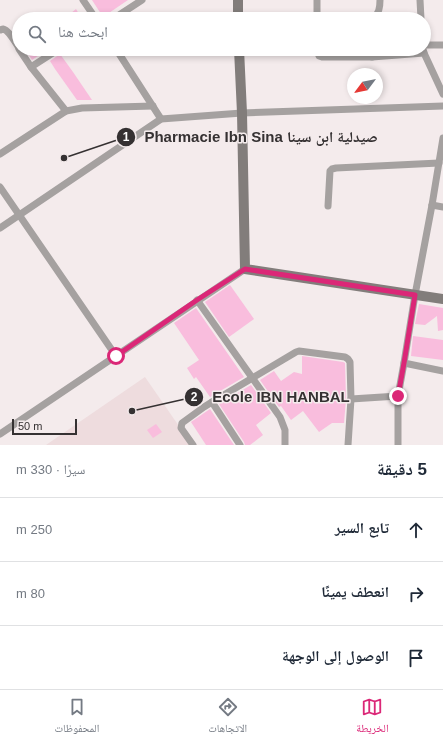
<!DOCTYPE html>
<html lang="ar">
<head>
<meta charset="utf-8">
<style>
	body { margin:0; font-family:Helvetica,"Noto Naskh Arabic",sans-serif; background:#f6f6f7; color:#1f2937; direction:rtl }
	.compass { position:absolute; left:347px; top:68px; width:36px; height:36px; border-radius:50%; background:#fff; box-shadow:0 2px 6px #0003; rotate:238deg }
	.scale { position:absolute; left:12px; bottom:10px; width:65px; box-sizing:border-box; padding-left:4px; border:2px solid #353132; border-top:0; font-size:11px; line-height:14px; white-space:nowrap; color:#353132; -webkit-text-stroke:3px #f4ebec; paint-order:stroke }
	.stop { position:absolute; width:12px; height:12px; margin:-9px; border:3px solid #db2777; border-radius:50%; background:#fff }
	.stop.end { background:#db2777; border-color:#fff; box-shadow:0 1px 4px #0008 }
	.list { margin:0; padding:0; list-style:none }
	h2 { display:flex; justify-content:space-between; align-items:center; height:52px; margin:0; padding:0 16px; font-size:17px }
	h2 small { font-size:13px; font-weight:400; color:#747a83 }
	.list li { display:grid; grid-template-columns:26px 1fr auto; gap:12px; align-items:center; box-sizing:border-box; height:64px; padding:0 16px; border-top:1px solid #e0e1e3 }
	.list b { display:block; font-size:15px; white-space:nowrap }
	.list em { font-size:13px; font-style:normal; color:#747a83 }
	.icon { flex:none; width:22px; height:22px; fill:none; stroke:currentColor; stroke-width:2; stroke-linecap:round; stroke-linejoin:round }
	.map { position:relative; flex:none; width:443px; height:445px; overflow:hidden; direction:ltr }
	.search { position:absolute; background:#fff; box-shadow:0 2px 6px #0003; left:12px; right:12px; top:12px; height:44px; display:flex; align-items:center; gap:10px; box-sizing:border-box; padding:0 14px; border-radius:22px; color:#747a83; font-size:15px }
	.sheet { height:244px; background:#fff }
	nav { display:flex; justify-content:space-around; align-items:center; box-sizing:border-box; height:56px; border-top:1px solid #e0e1e3; background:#fff; font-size:11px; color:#747a83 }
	nav a { display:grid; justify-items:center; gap:2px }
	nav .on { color:#db2777 }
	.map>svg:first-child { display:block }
	.built { fill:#eedcde }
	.building { fill:#f9bddd }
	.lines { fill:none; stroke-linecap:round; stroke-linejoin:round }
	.street { stroke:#a5a1a0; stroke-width:7 }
	.secondary { stroke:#827d7b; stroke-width:10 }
	.route { stroke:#db2777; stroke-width:5 }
	.leader { fill:none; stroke:#353132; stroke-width:1.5 }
	.callout-dot { fill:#353132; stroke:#f4ebec; stroke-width:1.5 }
	.mark-label { font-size:12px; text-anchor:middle; font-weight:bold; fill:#fff }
	.callout-label { font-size:15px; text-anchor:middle; font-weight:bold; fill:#353132; stroke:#f4ebec; stroke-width:3; stroke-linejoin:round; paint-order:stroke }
</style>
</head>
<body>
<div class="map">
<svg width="443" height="445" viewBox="0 0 443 445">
	<rect width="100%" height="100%" fill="#f4ebec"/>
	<polygon class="built" points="145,377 192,445 46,445"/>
	<g class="building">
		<polygon points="92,0 128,0 103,17"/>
		<polygon points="76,9 82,19 61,19 71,13"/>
		<polygon points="25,49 48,49 32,60"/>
		<polygon points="60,54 73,72 92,100 77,100 55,69 50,61"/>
		<polygon points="230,285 254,319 229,337 205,302"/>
		<polygon points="419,304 443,308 443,330 438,331 437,316 425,325 415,324"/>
		<polygon points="196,308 244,377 210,397 196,377 194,379 187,368 199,360 174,323"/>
		<polygon points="413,336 443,340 443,360 411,356"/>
		<polygon points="302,356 343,362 345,363 346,399 344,423 332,423 319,432 303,411 291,420 281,406 279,407 260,380 274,371 281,381 294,372 302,374"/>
		<polygon points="251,385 271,413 256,425 263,435 250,445 245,445 244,442 219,404"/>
		<polygon points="210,409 234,445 206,445 191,422"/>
		<polygon points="156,424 162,432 153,438 147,430"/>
	</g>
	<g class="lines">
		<g class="street">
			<polyline points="83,0 96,19"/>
			<polyline points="317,0 317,19"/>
			<polyline points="420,0 421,19"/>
			<polyline points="113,19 142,0"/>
			<path d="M373 19C379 13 380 8 380 0"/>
			<path d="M0 30C1 30 2 29 3 29 9 30 16 44 19 48"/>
			<polyline points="424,45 443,45"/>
			<polyline points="19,49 31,67 66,111"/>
			<polyline points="116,49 161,119"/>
			<polyline points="318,49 318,53 319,56 322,57 372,57 424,53"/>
			<polyline points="372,49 372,57"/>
			<polyline points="423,49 424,53 443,94"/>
			<polyline points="31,67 59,49"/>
			<polyline points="0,154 66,111 82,108 153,106"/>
			<polyline points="0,187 116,356"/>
			<polyline points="432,205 443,207"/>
			<polyline points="328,206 330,171 332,169 336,168 439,163"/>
			<polyline points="0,228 161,119 242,113 443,106"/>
			<polyline points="197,300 280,417 285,430 285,445"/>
			<polyline points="404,363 443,371"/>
			<polyline points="351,399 398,396"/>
			<polyline points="0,434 245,269"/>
			<polyline points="193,445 181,428 182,423 204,407 212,402"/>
			<polyline points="240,445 212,402 296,352 299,351 345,357 348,359 350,362 351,399 348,445"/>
			<polyline points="398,445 398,396 404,363 415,295 432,205 443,138"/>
		</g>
		<g class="secondary">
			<polyline points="238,0 238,19"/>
			<polyline points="239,49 242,113 245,269 443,299"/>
		</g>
	</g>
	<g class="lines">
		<polyline class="route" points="116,356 197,300 245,269 415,295 404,363 398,396"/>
	</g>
	<path class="leader" d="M64 158L126 137M132 411L194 397"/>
	<g class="callout-dot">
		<circle cx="64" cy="158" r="4"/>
		<circle cx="132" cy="411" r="4"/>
		<circle cx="126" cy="137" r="10"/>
		<circle cx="194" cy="397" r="10"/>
	</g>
	<g class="mark-label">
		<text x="126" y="141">1</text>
		<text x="194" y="401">2</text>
	</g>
	<g class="callout-label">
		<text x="261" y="142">Pharmacie Ibn Sina صيدلية ابن سينا</text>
		<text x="281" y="402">Ecole IBN HANBAL</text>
	</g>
</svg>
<svg class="compass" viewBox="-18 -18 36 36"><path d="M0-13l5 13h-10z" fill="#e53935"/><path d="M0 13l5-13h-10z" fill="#747a83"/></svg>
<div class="scale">50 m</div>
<div class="stop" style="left:116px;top:356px"></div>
<div class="stop end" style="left:398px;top:396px"></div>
<div class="search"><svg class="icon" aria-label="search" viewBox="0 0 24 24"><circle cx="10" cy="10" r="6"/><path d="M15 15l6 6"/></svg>ابحث هنا</div>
</div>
<section class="sheet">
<h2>5 دقيقة<small>سيرًا · 330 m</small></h2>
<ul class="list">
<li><svg class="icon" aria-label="ahead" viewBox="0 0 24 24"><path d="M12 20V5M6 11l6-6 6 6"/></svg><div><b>تابع السير</b></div><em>250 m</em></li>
<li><svg class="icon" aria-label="right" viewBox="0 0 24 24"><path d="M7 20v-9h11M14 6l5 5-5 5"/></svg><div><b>انعطف يمينًا</b></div><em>80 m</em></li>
<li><svg class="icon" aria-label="arrive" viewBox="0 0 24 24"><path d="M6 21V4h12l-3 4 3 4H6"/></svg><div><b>الوصول إلى الوجهة</b></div></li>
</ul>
</section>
<nav>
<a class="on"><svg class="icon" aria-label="map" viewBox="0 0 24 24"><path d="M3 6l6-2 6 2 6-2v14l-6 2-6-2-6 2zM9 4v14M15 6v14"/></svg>الخريطة</a>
<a><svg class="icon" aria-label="directions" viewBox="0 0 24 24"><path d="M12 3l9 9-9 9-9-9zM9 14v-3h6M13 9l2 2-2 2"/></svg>الاتجاهات</a>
<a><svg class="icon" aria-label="saved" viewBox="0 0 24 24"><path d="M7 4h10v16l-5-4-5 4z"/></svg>المحفوظات</a>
</nav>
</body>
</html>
